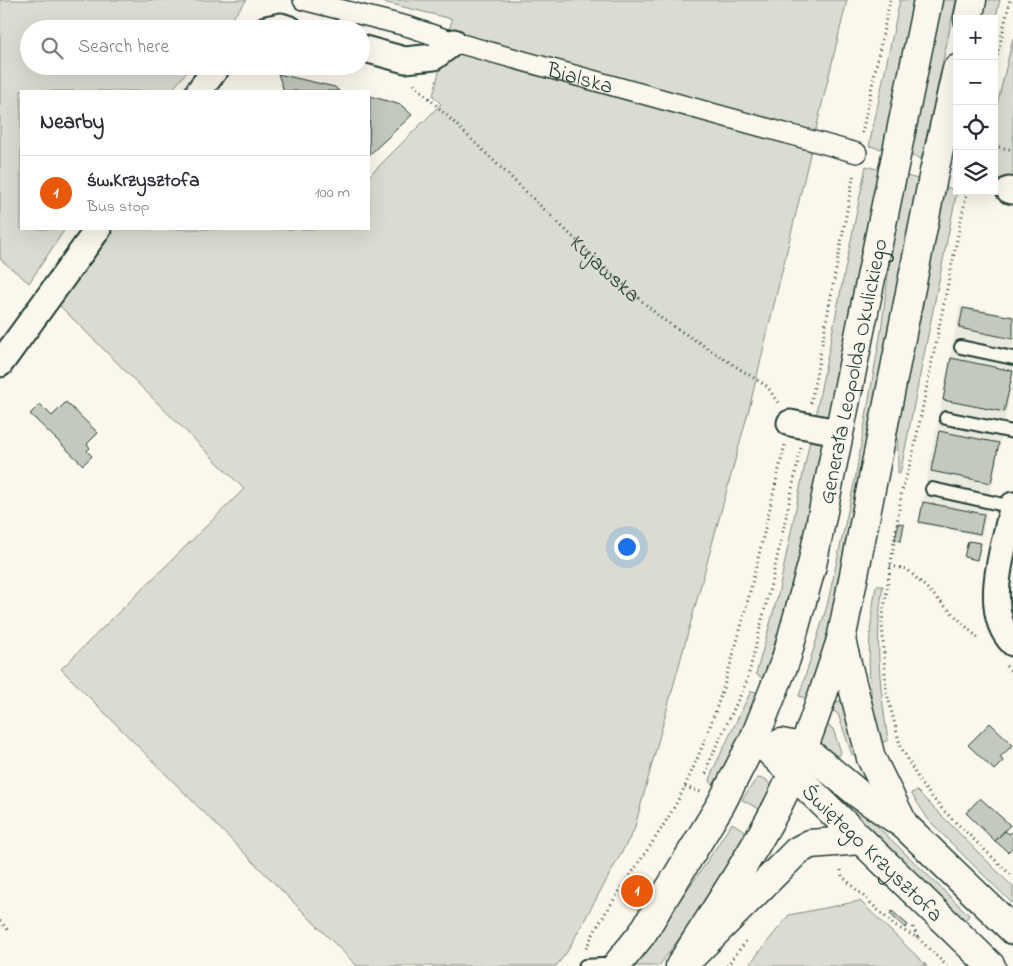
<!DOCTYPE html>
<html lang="en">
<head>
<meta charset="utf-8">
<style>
	body { margin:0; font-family:"Indie Flower",sans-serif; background:#f2f2f3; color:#2b2b33 }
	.controls { position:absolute; right:15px; top:15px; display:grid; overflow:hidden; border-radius:0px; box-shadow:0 5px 20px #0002 }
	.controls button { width:45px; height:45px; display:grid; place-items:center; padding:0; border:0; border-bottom:1px solid #e1e1e2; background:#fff; color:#2b2b33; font:25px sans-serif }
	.you { position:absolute; left:626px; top:546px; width:18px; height:18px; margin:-12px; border:4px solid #fff; border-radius:50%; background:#1a73e8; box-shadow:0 0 0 8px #1a73e833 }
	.badge { display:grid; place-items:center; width:32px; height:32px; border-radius:50%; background:#ea580c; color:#fff; font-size:16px; font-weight:700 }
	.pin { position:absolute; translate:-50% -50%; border:2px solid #fff; box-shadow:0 1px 5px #0006 }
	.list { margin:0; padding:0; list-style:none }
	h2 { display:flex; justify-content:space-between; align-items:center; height:65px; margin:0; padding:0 20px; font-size:21px }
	h2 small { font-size:16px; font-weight:400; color:#7c7c81 }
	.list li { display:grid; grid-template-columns:32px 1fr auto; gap:15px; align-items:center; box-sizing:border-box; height:75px; padding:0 20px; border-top:1px solid #e1e1e2 }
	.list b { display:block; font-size:19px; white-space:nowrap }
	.list p { margin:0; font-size:16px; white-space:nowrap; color:#7c7c81 }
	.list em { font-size:16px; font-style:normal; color:#7c7c81 }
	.icon { flex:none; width:28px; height:28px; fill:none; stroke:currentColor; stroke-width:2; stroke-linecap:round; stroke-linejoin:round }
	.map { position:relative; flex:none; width:1013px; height:966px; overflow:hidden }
	.search { position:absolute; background:#fff; box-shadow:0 5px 20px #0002; left:20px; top:20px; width:350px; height:55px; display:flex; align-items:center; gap:12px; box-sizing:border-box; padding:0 18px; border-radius:28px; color:#7c7c81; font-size:19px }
	.panel { position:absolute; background:#fff; box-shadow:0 5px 20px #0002; left:20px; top:90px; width:350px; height:140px; border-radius:0px }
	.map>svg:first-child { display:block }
	.built { fill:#eae9de }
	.green { fill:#dbdcd1; stroke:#7d8c82 }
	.building { fill:#c4c9be; stroke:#1f3d34 }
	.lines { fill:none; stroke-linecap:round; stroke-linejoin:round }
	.service-casing { stroke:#1f3d34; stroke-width:16 }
	.pedestrian-casing { stroke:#1f3d34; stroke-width:22 }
	.minor-casing { stroke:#1f3d34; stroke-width:29 }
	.secondary-casing { stroke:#1f3d34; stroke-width:31 }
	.primary-casing { stroke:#1f3d34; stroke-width:31 }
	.path { stroke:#1f3d34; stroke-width:3; stroke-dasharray:1 4; stroke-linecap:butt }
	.service { stroke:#fbf7ec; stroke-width:12 }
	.pedestrian { stroke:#fbf7ec; stroke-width:19 }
	.minor { stroke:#fbf7ec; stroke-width:25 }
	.secondary { stroke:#fbf7ec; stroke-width:28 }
	.primary { stroke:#fbf7ec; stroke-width:28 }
	.labels { text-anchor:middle; stroke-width:4.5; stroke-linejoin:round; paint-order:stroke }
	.street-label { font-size:22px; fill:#1f3d34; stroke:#fbf7ec }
</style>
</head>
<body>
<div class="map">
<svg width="1013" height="966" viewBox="0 0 1013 966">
	<rect width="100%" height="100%" fill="#fbf7ec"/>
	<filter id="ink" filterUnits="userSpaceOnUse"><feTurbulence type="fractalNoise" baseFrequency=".02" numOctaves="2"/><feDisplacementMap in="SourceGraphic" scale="10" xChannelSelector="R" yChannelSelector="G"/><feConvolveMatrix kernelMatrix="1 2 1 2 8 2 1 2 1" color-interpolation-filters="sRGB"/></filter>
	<g filter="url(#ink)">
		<polygon class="built" points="960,306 1013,315 1013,379 982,537 918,524"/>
		<g class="green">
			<polygon points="0,0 247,0 223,29 29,29 29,66 192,66 171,91 21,91 21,229 65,229 29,283 0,259"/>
			<polygon points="375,0 847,0 749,409 634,830 567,952 556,966 357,966 61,669 244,489 59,305 116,229 369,229 369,176 441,104 433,96 452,19"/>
			<polygon points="900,0 916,0 886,150 869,146"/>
			<polygon points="941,0 956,0 922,159 909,155"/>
			<polygon points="983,0 1000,0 994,25 994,19 979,19"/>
			<polygon points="1013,38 1013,182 994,177 994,118"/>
			<polygon points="866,166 883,171 832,415 826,418 817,416 817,408"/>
			<polygon points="906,176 918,179 827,639 808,699 799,696 827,606 855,479 881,331 892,244"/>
			<polygon points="941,185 957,191 900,474 898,473 897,420"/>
			<polygon points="819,439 824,445 790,597 766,680 756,674 778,595 810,440"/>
			<path d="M876 586H883C874 638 880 688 888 740L882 743C865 688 867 642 876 586Z"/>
			<polygon points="751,691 761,693 735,750 713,785 710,781 712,772"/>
			<polygon points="838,701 841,701 856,752 852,755 838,714 832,710"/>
			<polygon points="827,725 833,729 841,752 837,760 820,744"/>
			<polygon points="757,778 766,779 771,787 761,810 742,800"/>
			<polygon points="917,791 1013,887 1013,904 947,839 928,819 911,793"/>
			<polygon points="845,795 969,915 965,921 840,800"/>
			<polygon points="732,823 748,833 712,893 659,966 633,966 702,869"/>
			<polygon points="860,901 927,966 748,966 789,915"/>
		</g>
		<g class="building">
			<polygon points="278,74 335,87 339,91 284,91"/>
			<polygon points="370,96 401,105 412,115 369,155"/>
			<polygon points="963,308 1013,317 1013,339 959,328"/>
			<polygon points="951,358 1013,371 1004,412 943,400"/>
			<polygon points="66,402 98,433 87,444 90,448 87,451 92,456 83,465 30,414 40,404 52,416"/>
			<polygon points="939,431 999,443 991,483 931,471"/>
			<polygon points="923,502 984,514 980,534 919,522"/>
			<polygon points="898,523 904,524 901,541 895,540"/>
			<polygon points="968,541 981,543 977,560 964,557"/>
			<polygon points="990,723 1013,745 1000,757 1003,761 994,770 968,745"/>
			<polygon points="980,798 1010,825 995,841 966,813"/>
			<polygon points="1013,830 1013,847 1008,852 995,841 1005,831 1009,834"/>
			<polygon points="892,911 908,925 905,928 890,914"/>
		</g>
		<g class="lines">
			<g class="service-casing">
				<g id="service">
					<polyline points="961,347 1013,358"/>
					<polyline points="946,418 1013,432"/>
					<polyline points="932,489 1013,507"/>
					<polyline points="585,966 618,964"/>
				</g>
			</g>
			<g class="pedestrian-casing">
				<g id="pedestrian">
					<path id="s2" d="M303 0 410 27 454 42 857 153"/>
				</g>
			</g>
			<g class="minor-casing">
				<g id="minor">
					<polyline points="266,29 281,26 290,29"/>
					<polyline points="361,48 405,60 434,57 454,42"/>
					<polyline points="199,91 218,66"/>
					<polyline points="1009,190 1013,191"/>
					<polyline points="0,364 98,229"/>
					<polyline points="790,423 838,432"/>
					<path d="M1013 505C1005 544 980 611 1013 643"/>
				</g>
			</g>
			<g class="secondary-casing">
				<g id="secondary">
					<polyline points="841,640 871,758 904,825"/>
					<path id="s3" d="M755 737 991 966"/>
					<polyline points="781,743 802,747 860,795 904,825 1013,930"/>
					<polyline points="694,954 797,851 810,844 861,840"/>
				</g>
			</g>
			<g class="primary-casing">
				<g id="primary">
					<polyline points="968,19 972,0"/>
					<path id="s4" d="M616 966 642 934 721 804 755 737 786 659 812 565 928 0"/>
					<path d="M680 966C713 913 748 862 777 807 804 754 822 697 841 640L934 172 957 69"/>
				</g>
			</g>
			<g class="path">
				<polyline points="994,70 1010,0"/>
				<path id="s1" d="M414 84 603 266 662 319 768 387 778 403"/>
				<polyline points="862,133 890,0"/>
				<polyline points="994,146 1013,150"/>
				<polyline points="967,191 913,454 902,490 882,622 886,689 900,745 921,784 943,810 1013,877"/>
				<polyline points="811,403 854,173"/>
				<polyline points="890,566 907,569 980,640"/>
				<polyline points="1006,666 1013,673"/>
				<polyline points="706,774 709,762 747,681 776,563 801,448"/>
				<polyline points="685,787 701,792"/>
				<polyline points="841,870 842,876 895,926 918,938 947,966"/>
				<polyline points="0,921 8,930"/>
				<polyline points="913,927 918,938"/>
				<path d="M586 948C614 891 658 843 685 786 736 678 756 560 785 445"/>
				<polyline points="727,966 746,941"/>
			</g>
			<use href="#service" class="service"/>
			<use href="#pedestrian" class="pedestrian"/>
			<use href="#minor" class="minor"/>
			<use href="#secondary" class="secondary"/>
			<use href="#primary" class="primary"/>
		</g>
	</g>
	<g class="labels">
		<g class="street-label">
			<text dy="8" stroke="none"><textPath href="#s2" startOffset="288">Bialska</textPath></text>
			<text dy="8" stroke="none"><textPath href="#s1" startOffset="266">Kujawska</textPath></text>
			<text dy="8" stroke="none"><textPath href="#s4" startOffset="648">Generała Leopolda Okulickiego</textPath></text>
			<text dy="8" stroke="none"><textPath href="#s3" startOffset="165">Świętego Krzysztofa</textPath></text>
		</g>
	</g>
</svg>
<div class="controls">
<button>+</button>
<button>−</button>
<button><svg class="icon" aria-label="locate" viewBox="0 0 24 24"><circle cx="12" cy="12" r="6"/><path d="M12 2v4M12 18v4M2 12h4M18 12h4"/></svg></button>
<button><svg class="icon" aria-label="layers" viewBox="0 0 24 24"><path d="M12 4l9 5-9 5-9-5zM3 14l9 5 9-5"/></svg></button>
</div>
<div class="you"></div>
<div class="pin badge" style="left:637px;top:891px">1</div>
<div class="search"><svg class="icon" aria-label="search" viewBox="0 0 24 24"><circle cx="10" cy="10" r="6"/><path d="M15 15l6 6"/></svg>Search here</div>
<section class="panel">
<h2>Nearby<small></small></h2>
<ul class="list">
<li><span class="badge">1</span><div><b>św.Krzysztofa</b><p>Bus stop</p></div><em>100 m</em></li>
</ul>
</section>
</div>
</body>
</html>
